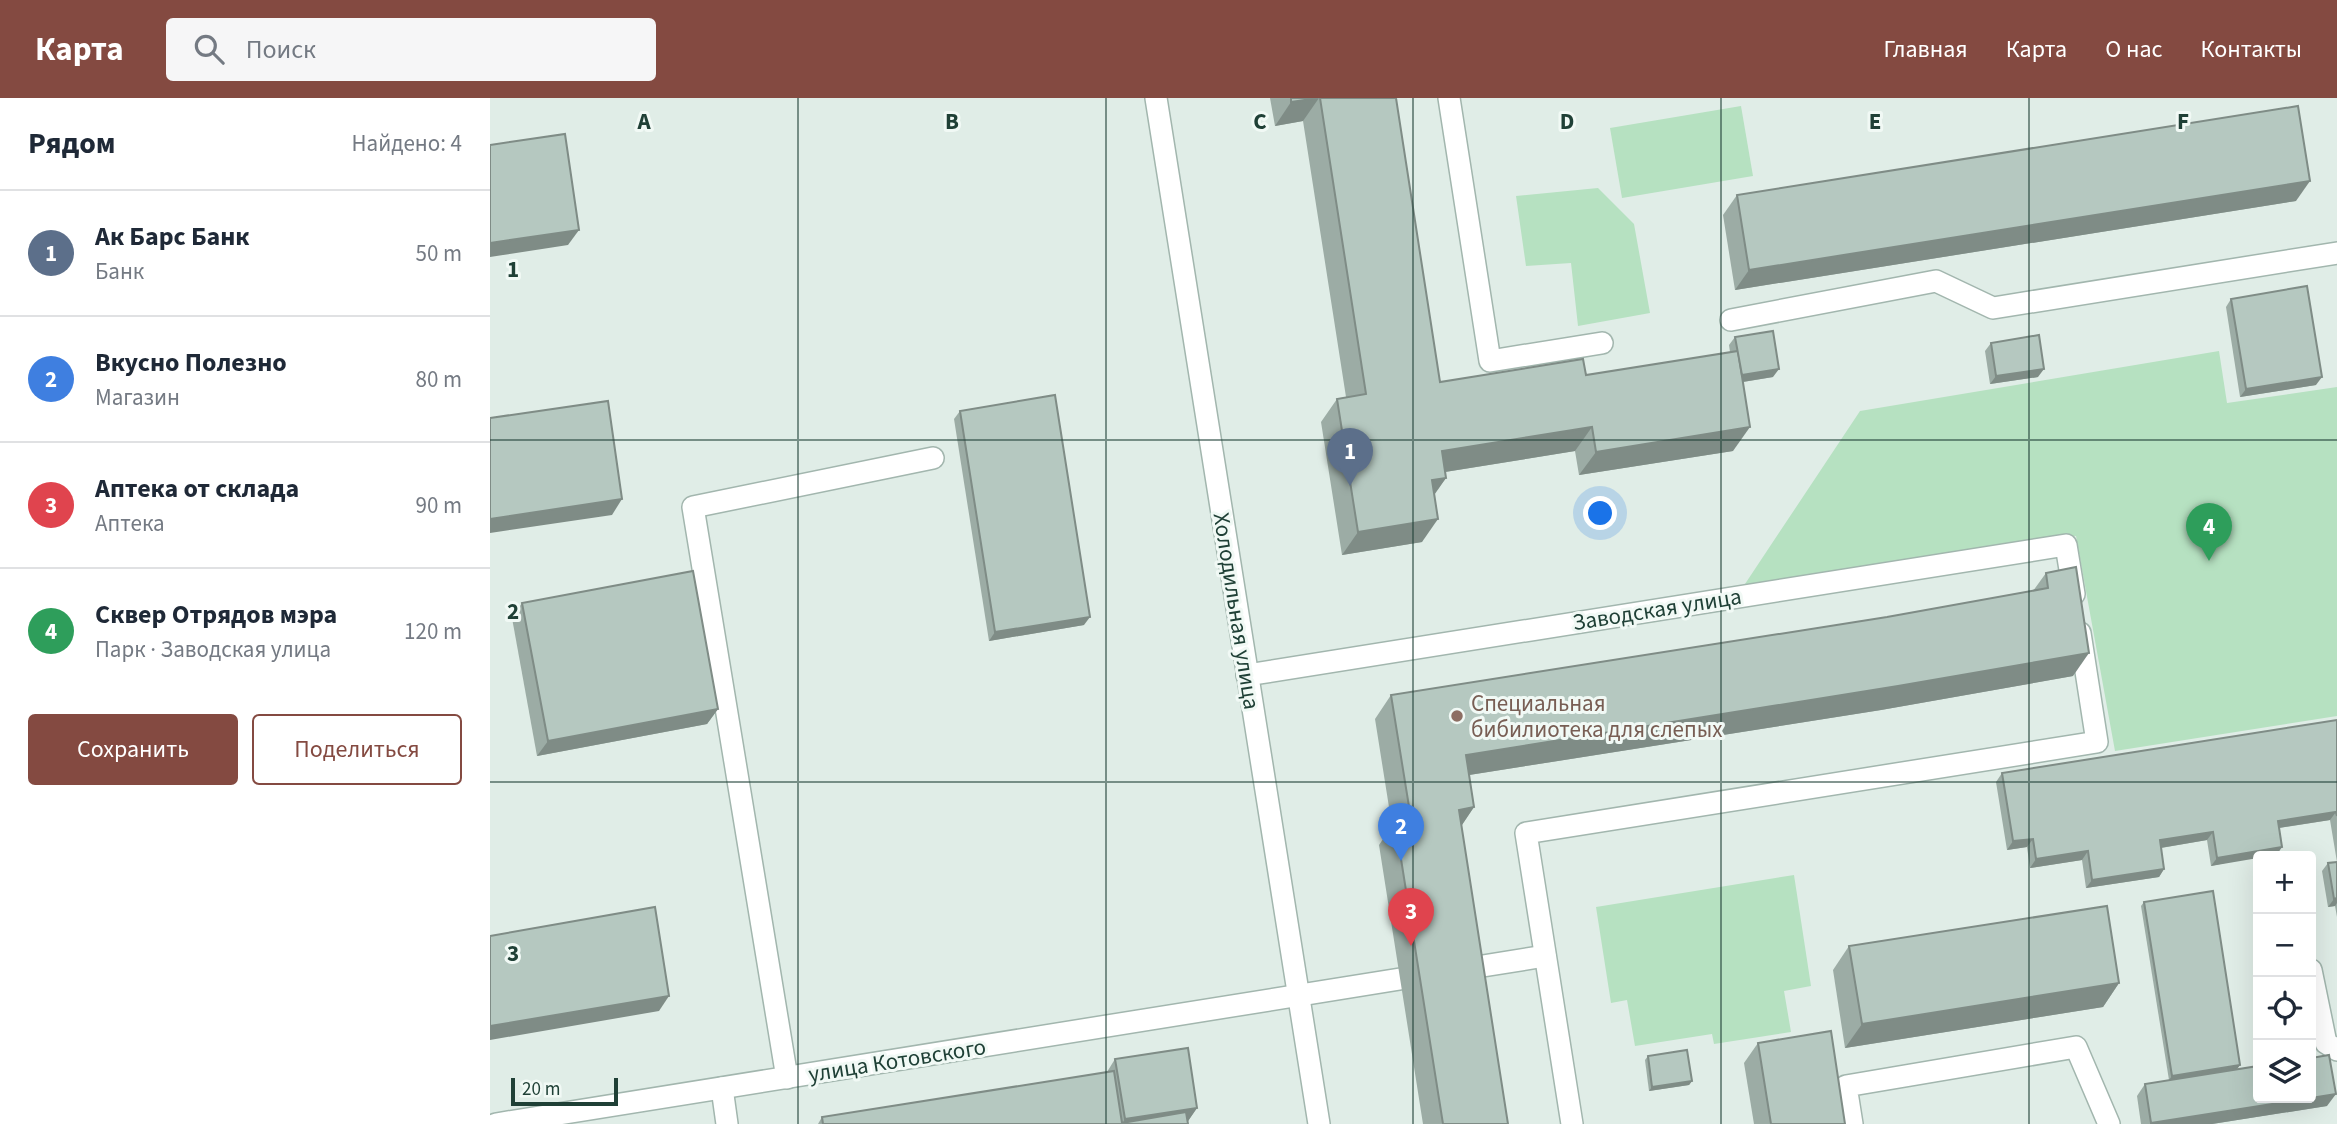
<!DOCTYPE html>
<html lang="ru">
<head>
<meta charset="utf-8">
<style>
	body { margin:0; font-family:"Source Sans 3",sans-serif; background:#f6f6f7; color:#1f2937 }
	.controls { position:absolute; right:21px; bottom:21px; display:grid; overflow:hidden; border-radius:7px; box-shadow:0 7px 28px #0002 }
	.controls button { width:63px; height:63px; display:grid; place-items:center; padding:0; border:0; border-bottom:2px solid #e0e1e3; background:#fff; color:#1f2937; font:35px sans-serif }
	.scale { position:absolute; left:21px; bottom:18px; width:107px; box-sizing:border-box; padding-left:7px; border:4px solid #1f4036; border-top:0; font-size:19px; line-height:24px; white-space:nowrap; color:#1f4036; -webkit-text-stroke:5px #f1f9f5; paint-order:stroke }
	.you { position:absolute; left:1111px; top:416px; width:24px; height:24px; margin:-18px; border:5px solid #fff; border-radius:50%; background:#1a73e8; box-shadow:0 0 0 10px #1a73e833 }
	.badge { display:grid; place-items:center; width:46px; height:46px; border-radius:50%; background:#844a41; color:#fff; font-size:23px; font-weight:700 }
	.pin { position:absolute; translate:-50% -58px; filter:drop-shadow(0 2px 4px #0008) }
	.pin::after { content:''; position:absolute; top:37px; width:24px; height:21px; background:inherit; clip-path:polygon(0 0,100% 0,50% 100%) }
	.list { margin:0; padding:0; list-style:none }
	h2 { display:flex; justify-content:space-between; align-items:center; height:91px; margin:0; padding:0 28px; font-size:30px }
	h2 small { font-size:23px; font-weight:400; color:#747a83 }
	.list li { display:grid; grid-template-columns:46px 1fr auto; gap:21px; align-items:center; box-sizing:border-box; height:126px; padding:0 28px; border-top:2px solid #e0e1e3 }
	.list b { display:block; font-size:26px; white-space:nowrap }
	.list p { margin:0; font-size:23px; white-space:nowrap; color:#747a83 }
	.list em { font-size:23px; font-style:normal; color:#747a83 }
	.actions { display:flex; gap:14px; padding:21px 28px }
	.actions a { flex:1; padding:16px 0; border:2px solid #844a41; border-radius:7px; text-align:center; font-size:24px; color:#844a41 }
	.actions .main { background:#844a41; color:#fff }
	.icon { flex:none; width:38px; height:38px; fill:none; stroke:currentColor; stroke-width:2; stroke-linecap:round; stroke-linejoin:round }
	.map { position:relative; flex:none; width:1847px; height:1026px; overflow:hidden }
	header { display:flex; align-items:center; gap:42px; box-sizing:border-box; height:98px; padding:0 35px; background:#844a41; color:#fff }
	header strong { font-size:33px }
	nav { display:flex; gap:38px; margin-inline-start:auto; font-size:24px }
	.search { width:490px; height:63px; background:#f6f6f7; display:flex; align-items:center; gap:18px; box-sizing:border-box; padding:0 24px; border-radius:7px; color:#747a83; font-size:26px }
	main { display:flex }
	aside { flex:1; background:#fff }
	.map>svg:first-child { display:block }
	.green { fill:#b6e1c1 }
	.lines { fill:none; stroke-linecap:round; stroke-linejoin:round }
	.minor-casing { stroke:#a2b6ae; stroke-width:24 }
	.minor { stroke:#fff; stroke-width:21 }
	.wall { fill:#9caca5 }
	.shaded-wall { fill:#7f8c86 }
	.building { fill:#b5c8c0; stroke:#7f8c86; stroke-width:2 }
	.grid { fill:none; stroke:#1f4036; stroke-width:2; stroke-opacity:0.55 }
	.education-dot { fill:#8d6e63; stroke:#f1f9f5; stroke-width:2.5 }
	.labels { text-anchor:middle; stroke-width:6; stroke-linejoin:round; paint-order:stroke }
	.street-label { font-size:23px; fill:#1f4036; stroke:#f1f9f5 }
	.education-label { font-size:23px; fill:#785e54; stroke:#f1f9f5; text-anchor:start }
	.grid-label { font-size:23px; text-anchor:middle; font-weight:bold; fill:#1f4036; stroke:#f1f9f5; stroke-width:6; stroke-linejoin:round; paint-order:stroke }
</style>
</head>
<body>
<header>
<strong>Карта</strong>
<div class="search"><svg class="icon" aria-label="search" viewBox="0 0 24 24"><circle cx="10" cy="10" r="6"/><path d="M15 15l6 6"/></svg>Поиск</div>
<nav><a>Главная</a><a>Карта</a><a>О нас</a><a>Контакты</a></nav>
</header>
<main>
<aside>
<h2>Рядом<small>Найдено: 4</small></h2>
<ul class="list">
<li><span class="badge" style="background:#5c6f8a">1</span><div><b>Ак Барс Банк</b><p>Банк</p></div><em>50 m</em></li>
<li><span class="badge" style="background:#3f7fe0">2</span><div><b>Вкусно Полезно</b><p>Магазин</p></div><em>80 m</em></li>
<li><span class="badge" style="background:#e0444e">3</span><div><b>Аптека от склада</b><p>Аптека</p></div><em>90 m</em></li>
<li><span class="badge" style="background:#2e9e5b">4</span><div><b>Сквер Отрядов мэра</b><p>Парк · Заводская улица</p></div><em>120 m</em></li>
</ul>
<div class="actions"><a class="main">Сохранить</a><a>Поделиться</a></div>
</aside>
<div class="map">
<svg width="1847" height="1026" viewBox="0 0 1847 1026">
	<rect width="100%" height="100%" fill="#e0ede7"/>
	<g class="green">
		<polygon points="1251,8 1263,78 1132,100 1120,30"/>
		<polygon points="1108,90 1144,126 1160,215 1088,228 1081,165 1036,168 1026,98"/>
		<polygon points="1729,253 1737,305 1847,289 1847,618 1625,653 1586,438 1253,489 1370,313"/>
		<polygon points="1304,777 1321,888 1294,893 1301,934 1224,946 1222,936 1145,948 1137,902 1121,905 1106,809"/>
	</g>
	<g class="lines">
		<g class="minor-casing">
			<g id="minor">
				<polyline points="666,0 829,1026"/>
				<polyline points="959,0 1000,263 1112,245"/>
				<polyline points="1241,222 1446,183 1503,210 1847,155"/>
				<polyline points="757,577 1576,447 1584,496"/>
				<polyline points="974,871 1055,858"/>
				<polyline points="1821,872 1836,945 1847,952"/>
				<polyline points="297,980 203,409 443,360"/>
				<polyline points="232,990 237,1026"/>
				<polyline points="6,1026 910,881"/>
				<polyline points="1082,1026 1036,735 1607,644 1590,535"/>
				<polyline points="1362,1026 1356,988 1586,949 1619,1026"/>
			</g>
		</g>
		<use href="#minor" class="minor"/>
	</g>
	<g class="wall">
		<polygon points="780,0 906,0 950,284 1096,277 1240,254 1239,247 1245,239 1283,279 1253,284 1243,353 1089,377 1085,353 955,374 956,380 944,396 932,444 852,457 831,324 847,301 856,299 813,23 785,28"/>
		<polygon points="1247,97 1806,103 1245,192 1233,117"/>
		<polygon points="1741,201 1826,287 1750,299 1736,209"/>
		<polygon points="1501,245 1548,279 1500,286 1495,253"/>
		<polygon points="470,313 594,527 499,543 464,321"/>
		<polygon points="1556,475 1583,578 1391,612 979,677 984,709 971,728 1018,1026 933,1026 889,747 902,728 885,621 901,597 1397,519 1543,493"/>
		<polygon points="32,505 228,611 217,626 47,658 22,520"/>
		<polygon points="1847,622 1847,819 1845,808 1838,809 1832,773 1838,765 1847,764 1840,722 1789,730 1786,758 1768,758 1721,768 1717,742 1671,750 1674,771 1669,779 1596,790 1592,762 1540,770 1537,749 1517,752 1506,684 1512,675"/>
		<polygon points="1654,804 1750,967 1747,971 1679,982 1651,808"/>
		<polygon points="1359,848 1629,885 1613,909 1355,950 1343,872"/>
		<polygon points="1268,945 1355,1026 1264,1026 1254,965"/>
		<polygon points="1158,958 1202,983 1199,987 1159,993 1155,962"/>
		<polygon points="625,961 707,1010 698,1023 698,1026 328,1026 332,1019 617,974"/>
		<polygon points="1655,986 1837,1008 1722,1026 1651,1026 1647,998"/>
	</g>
	<g class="shaded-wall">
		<polygon points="829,0 813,23 785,28 801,4"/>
		<polygon points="1820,83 1806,103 1245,192 1259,172"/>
		<polygon points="89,132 78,147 0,159 0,145"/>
		<polygon points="1289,271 1283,279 1246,285 1251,277"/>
		<polygon points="1554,271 1548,279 1500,286 1506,278"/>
		<polygon points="1832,279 1826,287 1750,299 1756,291"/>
		<polygon points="1102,329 1085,353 936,377 952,353"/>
		<polygon points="1260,329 1243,353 1089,377 1106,354"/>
		<polygon points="956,380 940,403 942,382"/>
		<polygon points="132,401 122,417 0,435 0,421"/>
		<polygon points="948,421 932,444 852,457 868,434"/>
		<polygon points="600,519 594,527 499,543 505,534"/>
		<polygon points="1599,555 1583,578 1391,612 960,680 976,657"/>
		<polygon points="228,611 217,626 47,658 58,643"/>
		<polygon points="984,709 968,733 969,712"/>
		<polygon points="1846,714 1840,722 1782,731 1788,723"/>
		<polygon points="1723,734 1717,742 1664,751 1670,742"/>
		<polygon points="1543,741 1537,749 1517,752 1523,743"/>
		<polygon points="1792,749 1786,758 1768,758 1768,760 1721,768 1727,760"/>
		<polygon points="1598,753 1592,762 1540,770 1546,761"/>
		<polygon points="1674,771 1669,779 1596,790 1602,782"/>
		<polygon points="1847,800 1847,805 1845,808 1838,809 1844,801"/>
		<polygon points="1629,885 1613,909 1355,950 1372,926"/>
		<polygon points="179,898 169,913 0,942 0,928"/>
		<polygon points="1750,967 1747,971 1679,982 1682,978"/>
		<polygon points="1202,983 1199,987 1159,993 1162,989"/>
		<polygon points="1846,996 1837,1008 1722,1026 1660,1026 1661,1025"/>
		<polygon points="707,1010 696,1026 632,1026 635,1021"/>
	</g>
	<g class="building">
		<polygon points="801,0 828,0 801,4"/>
		<polygon points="830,0 906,0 950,284 1093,261 1096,277 1248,253 1260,329 1106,354 1102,329 952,353 956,380 942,382 948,421 868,434 847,301 876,296"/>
		<polygon points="1808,8 1820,83 1259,172 1247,97"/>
		<polygon points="75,36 89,132 0,145 0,47"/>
		<polygon points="1817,188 1832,279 1756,291 1741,201"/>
		<polygon points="1283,233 1289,271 1252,277 1245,239"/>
		<polygon points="1549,237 1554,271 1506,278 1501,245"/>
		<polygon points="565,297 600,519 505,534 470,313"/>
		<polygon points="118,303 132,401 0,421 0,320"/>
		<polygon points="1586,469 1599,555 1408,588 976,657 984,709 969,712 1018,1026 953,1026 905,723 921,721 901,597 1397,519 1558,490 1556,475"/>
		<polygon points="203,473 228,611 58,643 32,505"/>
		<polygon points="1847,622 1847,718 1846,714 1788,723 1792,749 1727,760 1723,734 1670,742 1674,771 1602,782 1598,753 1546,761 1543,741 1523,743 1512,675"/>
		<polygon points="1847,764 1847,800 1844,801 1838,765"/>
		<polygon points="1723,793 1750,967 1682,978 1654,804"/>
		<polygon points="1617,808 1629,885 1372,926 1359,848"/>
		<polygon points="165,809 179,898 0,928 0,838"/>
		<polygon points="1341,933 1355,1026 1281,1026 1268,945"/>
		<polygon points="698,950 707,1010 635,1021 625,961"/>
		<polygon points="1197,952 1202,983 1162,989 1158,958"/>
		<polygon points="1839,957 1846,996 1821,1000 1821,960"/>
		<polygon points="1768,968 1768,1000 1820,1000 1661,1025 1655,986"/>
		<polygon points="624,973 632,1025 696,1014 698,1026 333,1026 332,1019"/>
	</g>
	<path class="grid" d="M308 0V1026M616 0V1026M923 0V1026M1231 0V1026M1539 0V1026M0 342H1847M0 684H1847"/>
	<circle class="education-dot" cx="967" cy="618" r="7"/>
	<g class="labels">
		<g class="street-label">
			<text transform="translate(1167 511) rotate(-9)" y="8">Заводская улица</text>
			<text transform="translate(747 513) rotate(81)" y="8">Холодильная улица</text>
			<text transform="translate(407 962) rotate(-9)" y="8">улица Котовского</text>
		</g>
		<g class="education-label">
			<text x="981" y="613">Специальная<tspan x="981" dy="26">бибилиотека для слепых</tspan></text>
		</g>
	</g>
	<g class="grid-label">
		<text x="154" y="31">A</text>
		<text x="462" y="31">B</text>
		<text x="770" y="31">C</text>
		<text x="1077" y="31">D</text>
		<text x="1385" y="31">E</text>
		<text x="1693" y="31">F</text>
		<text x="23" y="179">1</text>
		<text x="23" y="521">2</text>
		<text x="23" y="863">3</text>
	</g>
</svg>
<div class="controls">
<button>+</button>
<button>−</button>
<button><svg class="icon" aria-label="locate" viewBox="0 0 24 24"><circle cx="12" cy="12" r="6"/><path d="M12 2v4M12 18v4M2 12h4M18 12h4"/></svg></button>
<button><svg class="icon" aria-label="layers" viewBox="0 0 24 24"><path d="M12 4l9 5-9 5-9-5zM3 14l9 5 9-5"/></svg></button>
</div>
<div class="scale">20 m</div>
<div class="you"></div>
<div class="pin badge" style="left:860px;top:388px;background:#5c6f8a">1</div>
<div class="pin badge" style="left:911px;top:763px;background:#3f7fe0">2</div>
<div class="pin badge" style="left:921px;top:848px;background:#e0444e">3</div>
<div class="pin badge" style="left:1719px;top:463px;background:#2e9e5b">4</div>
</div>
</main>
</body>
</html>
